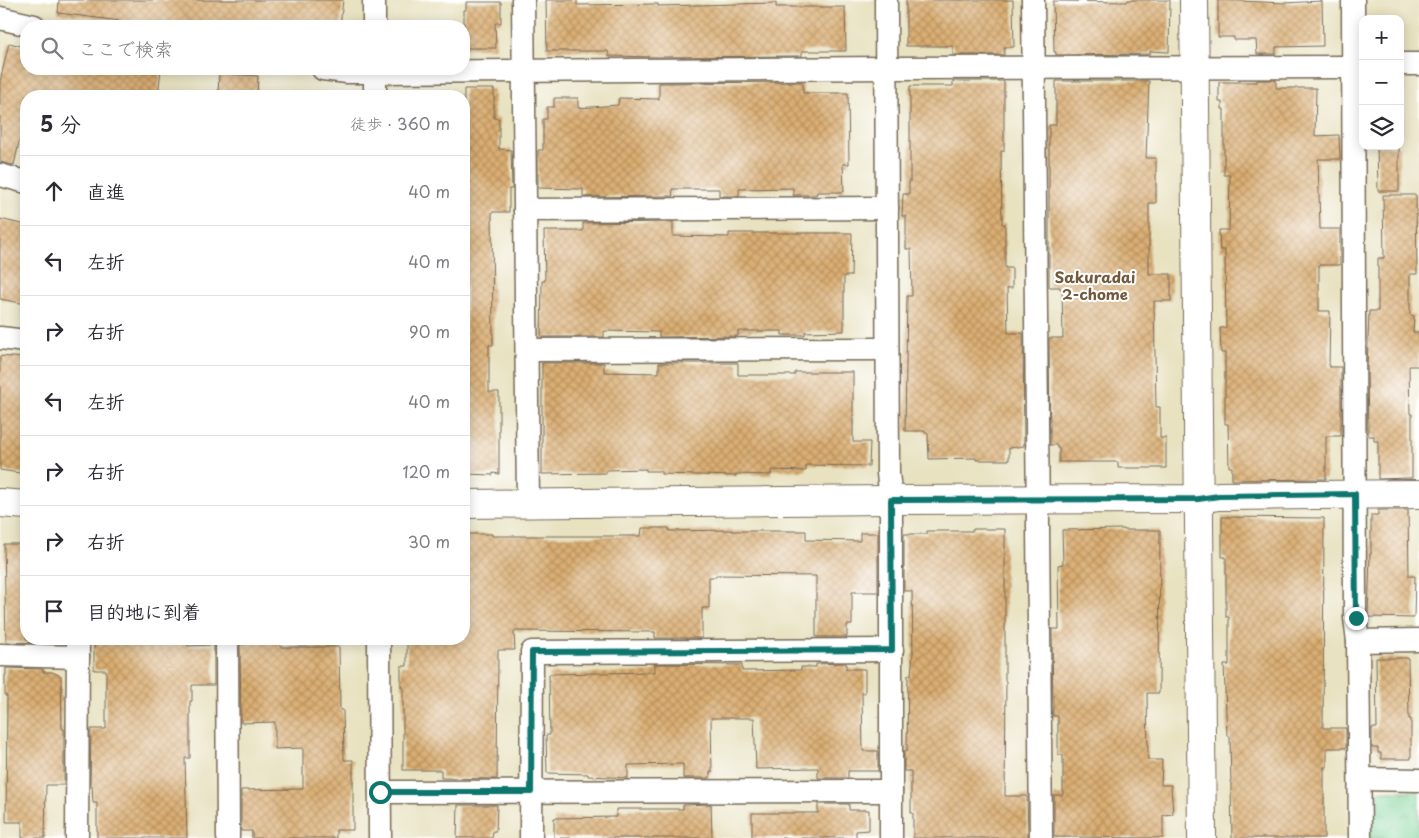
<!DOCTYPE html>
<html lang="ja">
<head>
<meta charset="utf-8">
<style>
	body { margin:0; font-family:"Playpen Sans","Klee One",sans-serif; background:#f7f7f7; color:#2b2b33 }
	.controls { position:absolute; right:15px; top:15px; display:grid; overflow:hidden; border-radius:10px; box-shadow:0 2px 12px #0003 }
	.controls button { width:45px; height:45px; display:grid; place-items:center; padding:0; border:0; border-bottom:1px solid #e1e1e2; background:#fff; color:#2b2b33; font:25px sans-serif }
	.stop { position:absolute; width:15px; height:15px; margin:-11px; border:4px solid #0f766e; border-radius:50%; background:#fff }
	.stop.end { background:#0f766e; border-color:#fff; box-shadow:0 1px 5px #0008 }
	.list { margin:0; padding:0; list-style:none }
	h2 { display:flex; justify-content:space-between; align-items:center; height:65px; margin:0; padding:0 20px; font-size:21px }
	h2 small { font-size:16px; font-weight:400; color:#7c7c81 }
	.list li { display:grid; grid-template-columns:32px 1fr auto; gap:15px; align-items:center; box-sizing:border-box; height:70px; padding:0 20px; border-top:1px solid #e1e1e2 }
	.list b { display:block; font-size:19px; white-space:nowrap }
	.list em { font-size:16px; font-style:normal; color:#7c7c81 }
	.icon { flex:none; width:28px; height:28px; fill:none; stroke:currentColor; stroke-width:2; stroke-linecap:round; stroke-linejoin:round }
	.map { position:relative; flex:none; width:1419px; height:838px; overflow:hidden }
	.search { position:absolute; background:#fff; box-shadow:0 2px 12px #0003; left:20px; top:20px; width:450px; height:55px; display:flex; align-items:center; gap:12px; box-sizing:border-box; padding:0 18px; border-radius:20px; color:#7c7c81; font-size:19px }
	.panel { position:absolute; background:#fff; box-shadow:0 2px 12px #0003; left:20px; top:90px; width:450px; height:555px; border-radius:20px }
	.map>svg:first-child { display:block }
	.park { fill:url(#park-crowns); stroke:#5b7e5a }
	.building { fill:url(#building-cross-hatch) }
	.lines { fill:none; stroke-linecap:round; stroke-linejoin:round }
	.street-casing { stroke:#786a57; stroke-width:25 }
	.secondary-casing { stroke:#786a57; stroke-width:30 }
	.street { stroke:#fff; stroke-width:22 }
	.secondary { stroke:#fff; stroke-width:28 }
	.route { stroke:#0f766e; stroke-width:6 }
	.labels { text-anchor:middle; stroke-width:4; stroke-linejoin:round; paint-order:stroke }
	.neighbourhood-label { font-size:15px; font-weight:bold; fill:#73593c; stroke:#fff }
</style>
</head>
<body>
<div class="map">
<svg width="1419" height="838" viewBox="0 0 1419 838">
	<defs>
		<pattern id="park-crowns" width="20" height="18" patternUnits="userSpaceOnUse" patternTransform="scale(1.25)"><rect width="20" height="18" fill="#7bd195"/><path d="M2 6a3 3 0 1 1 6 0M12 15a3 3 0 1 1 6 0" fill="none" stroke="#66aa79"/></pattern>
		<pattern id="building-cross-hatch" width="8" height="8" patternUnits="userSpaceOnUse" patternTransform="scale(1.25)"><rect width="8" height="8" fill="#dbaf73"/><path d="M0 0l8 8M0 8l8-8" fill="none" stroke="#b38f5e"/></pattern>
	</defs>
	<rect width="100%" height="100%" fill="#fff"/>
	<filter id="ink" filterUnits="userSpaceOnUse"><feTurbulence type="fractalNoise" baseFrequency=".02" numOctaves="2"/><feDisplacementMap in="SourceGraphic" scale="10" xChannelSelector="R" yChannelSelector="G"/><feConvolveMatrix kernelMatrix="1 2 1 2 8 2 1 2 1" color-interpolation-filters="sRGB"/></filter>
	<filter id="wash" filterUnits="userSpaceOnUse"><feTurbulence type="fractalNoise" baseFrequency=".0096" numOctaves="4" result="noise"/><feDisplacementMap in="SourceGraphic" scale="20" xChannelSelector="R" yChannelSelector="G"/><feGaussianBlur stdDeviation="1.12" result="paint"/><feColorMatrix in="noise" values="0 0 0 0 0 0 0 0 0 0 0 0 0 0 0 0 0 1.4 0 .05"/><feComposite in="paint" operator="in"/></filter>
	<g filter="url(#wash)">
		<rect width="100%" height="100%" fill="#e8e2c1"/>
		<polygon class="park" points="1377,791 1419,791 1419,838 1370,838 1369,797"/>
		<g id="blocks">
			<g class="building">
				<polygon points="59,0 343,0 340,26 128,26 128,22 58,13"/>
				<polygon points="546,0 577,0 577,5 658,4 658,6 776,3 776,7 845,7 846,51 802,51 802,56 659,57 609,56 608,51 547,51"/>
				<polygon points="906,0 1013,0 1014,47 1004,47 1004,55 953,55 953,46 906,46"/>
				<polygon points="1128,0 1170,0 1169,52 1150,51 1150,54 1056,55 1056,52 1054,52 1053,1 1127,2"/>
				<polygon points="1218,0 1284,3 1322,1 1323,46 1276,47 1276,54 1257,54 1256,40 1234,40 1234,37 1218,37"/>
				<polygon points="466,2 501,2 501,23 495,23 496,48 464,48 464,10 466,10"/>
				<polygon points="9,43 26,47 26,69 161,69 158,96 45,96 30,93 30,96 26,96 26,111 14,165 0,162 0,81"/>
				<polygon points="219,73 258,76 257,96 218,96"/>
				<polygon points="1257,80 1276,80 1276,88 1316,88 1315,136 1339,135 1340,159 1318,159 1320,229 1340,229 1340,265 1319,265 1319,311 1330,311 1329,367 1341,367 1341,436 1326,436 1326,479 1232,480 1232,467 1229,467 1228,424 1225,424 1225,353 1221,353 1220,328 1226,328 1225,250 1220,250 1219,230 1229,230 1230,175 1224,175 1224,109 1222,109 1222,102 1219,102 1219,82 1257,82"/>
				<polygon points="953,81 1004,81 1004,151 1001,151 1002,224 1005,224 1005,268 1012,268 1012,288 1007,288 1008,333 1023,333 1024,446 1009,448 1009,460 976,460 976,458 929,459 928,433 925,433 925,431 905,431 907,296 912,296 911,249 906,249 906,216 902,216 903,194 909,194 909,182 910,182 910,86 953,86"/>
				<polygon points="1056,81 1149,81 1146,158 1156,158 1156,203 1149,203 1149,274 1171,274 1171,301 1154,301 1156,407 1160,407 1160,438 1166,438 1166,468 1118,468 1118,462 1059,462 1059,448 1057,448 1057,445 1050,445 1049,338 1063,338 1062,289 1060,289 1060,287 1049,287 1049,125 1056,125"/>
				<polygon points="803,82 803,93 848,93 849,164 843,164 844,192 817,192 816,195 793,195 793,188 739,189 739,196 719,196 719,189 672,189 673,196 583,197 583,189 538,188 538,150 543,150 543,119 547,119 547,107 554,107 554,98 578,98 578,108 618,105 619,98 659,99 659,83"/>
				<polygon points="464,89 494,89 494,118 499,118 499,149 511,150 512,189 509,189 509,212 492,212 493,345 489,345 489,392 499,392 499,474 493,473 493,475 464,474 464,355 466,355 466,267 464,267"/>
				<polygon points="1377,146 1399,146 1399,191 1378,191"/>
				<polygon points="1383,195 1416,195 1417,274 1410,274 1410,315 1414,316 1413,332 1419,332 1419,366 1409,366 1410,414 1412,414 1412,478 1408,478 1378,479 1378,441 1374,441 1374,436 1368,436 1367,368 1369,311 1378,311 1378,258 1384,258"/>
				<polygon points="0,219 26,225 26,304 0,299"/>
				<polygon points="673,222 673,236 729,237 729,233 852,233 851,276 844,276 844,331 805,332 805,335 782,335 782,331 738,331 738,336 659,337 659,332 604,331 604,337 541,337 542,281 545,281 544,231 583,231 583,223"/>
				<polygon points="0,356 26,358 26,474 0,470"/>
				<polygon points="542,363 604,363 604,372 659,373 659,363 738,363 738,375 795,375 795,372 853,372 853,442 870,442 869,466 806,465 806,471 771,470 771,475 736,474 736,476 661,474 661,471 646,471 646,469 606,470 606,473 542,474"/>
				<polygon points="1378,510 1408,510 1409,576 1415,576 1414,618 1368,617 1370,554 1371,554 1371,515 1378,515"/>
				<polygon points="1222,517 1324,518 1323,728 1346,728 1346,748 1327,748 1327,767 1324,767 1324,838 1232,838 1230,736 1227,736 1224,665 1229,665 1229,617 1226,617 1226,557 1222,557"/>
				<polygon points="642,528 669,528 669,531 732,530 732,531 806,531 806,540 860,541 860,533 878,533 878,592 852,592 852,625 847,625 847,637 816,637 816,576 716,575 716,577 709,577 709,608 702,608 702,638 655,638 655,632 514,631 515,650 498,650 497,779 441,778 441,770 403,770 403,687 401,687 401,666 407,666 407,639 464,639 464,534 492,534 492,536 641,536"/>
				<polygon points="973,529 1005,529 1005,681 1006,681 1005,796 1027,796 1028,838 913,838 913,813 911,813 911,771 904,771 904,751 907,751 908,675 911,675 913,653 912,591 904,591 904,534 927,534 927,531 973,531"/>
				<polygon points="1124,529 1124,530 1160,530 1159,693 1147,693 1148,760 1162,760 1161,785 1171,785 1173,814 1163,815 1163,838 1054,837 1054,795 1063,795 1063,755 1058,755 1058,716 1053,716 1052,629 1059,629 1058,565 1063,564 1062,530"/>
				<polygon points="4,544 26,544 26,639 43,639 43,643 6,642"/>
				<polygon points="94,639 188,639 188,646 214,645 214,685 192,685 192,701 190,701 190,758 185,758 187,838 97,838 97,803 93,803 92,785 90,785 91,729 106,729 106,670 94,670"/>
				<polygon points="248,639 280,639 280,647 339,647 340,710 343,710 344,760 353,760 353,830 336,830 336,838 252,838 252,831 241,831 241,790 303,789 303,748 275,749 275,722 241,723 240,645 248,644"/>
				<polygon points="1376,658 1408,658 1409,719 1411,719 1411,759 1381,759 1381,753 1378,753 1378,748 1372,748 1372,728 1377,728"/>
				<polygon points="846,663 846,669 865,669 865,693 862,693 863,751 878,751 878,771 848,771 848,778 818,778 818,768 756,769 754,718 711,718 712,772 710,772 710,778 683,778 683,764 628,765 628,778 588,776 588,774 547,773 546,735 550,735 549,674 655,672 655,664 742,665 742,671 801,670 801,667 816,667 816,664"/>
				<polygon points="6,668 43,669 43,672 52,672 61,676 62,729 64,729 64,785 46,785 45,838 22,838 22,822 6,822 7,696 5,696 5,675 6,675"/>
				<polygon points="711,804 712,838 554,838 554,818 616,817 616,809 683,809 683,805"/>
				<polygon points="818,804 849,804 849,810 869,810 869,830 856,831 856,838 752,838 752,813 818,813"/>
				<polygon points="458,805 497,805 496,831 493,831 492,838 457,838"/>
			</g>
		</g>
	</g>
	<g filter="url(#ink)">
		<use href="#blocks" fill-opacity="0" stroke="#786a57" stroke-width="1"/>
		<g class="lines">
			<g class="street-casing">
				<g id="street">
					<polyline points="374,0 374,26"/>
					<polyline points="523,0 528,503"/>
					<polyline points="886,0 888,473 891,500 891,838"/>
					<polyline points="1033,0 1041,838"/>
					<polyline points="1353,0 1355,618 1358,641 1360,838"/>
					<polyline points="0,18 34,26"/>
					<polyline points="1400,64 1419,64"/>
					<polyline points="323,69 347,72 375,72 887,68 1353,67"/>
					<polyline points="375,69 375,96"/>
					<polyline points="0,175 26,182"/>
					<polyline points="525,210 887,208"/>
					<polyline points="0,338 26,341"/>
					<polyline points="527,350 887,349"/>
					<polyline points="227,639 228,838"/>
					<polyline points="379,639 380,838"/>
					<polyline points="1358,641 1419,640"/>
					<polyline points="0,655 78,657"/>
					<polyline points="1360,779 1419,780"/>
					<polyline points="380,792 891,791"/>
					<polyline points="77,838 78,639"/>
					<polyline points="531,838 532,652 892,650"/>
				</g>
			</g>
			<g class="secondary-casing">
				<g id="secondary">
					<polyline points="1194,0 1202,838"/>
					<polyline points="0,503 26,505"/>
					<polyline points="464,504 891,500 1198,499 1219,496 1419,494"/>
				</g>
			</g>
			<use href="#street" class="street"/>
			<use href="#secondary" class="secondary"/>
		</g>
	</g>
	<g class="lines" filter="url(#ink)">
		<polyline class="route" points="380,792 531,792 532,652 892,650 891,500 1198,499 1219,496 1355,494 1356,618"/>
	</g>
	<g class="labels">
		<g class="neighbourhood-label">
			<text x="1095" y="283">Sakuradai<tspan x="1095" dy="17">2-chome</tspan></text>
		</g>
	</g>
</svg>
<div class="controls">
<button>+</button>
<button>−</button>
<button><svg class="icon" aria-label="layers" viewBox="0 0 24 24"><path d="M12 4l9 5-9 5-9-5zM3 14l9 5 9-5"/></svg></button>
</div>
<div class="stop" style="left:380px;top:792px"></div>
<div class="stop end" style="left:1356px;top:618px"></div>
<div class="search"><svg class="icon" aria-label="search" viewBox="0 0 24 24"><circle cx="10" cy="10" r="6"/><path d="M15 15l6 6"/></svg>ここで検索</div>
<section class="panel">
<h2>5 分<small>徒歩 · 360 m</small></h2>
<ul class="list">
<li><svg class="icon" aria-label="ahead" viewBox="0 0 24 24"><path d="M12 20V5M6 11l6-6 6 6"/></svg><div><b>直進</b></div><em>40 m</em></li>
<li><svg class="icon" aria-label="left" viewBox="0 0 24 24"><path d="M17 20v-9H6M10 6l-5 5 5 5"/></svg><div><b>左折</b></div><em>40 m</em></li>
<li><svg class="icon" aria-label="right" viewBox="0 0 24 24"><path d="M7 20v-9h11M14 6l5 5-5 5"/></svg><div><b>右折</b></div><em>90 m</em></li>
<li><svg class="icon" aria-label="left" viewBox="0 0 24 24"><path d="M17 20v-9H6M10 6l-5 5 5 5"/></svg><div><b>左折</b></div><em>40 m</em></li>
<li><svg class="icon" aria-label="right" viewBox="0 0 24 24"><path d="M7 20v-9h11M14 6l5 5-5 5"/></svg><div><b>右折</b></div><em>120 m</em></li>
<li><svg class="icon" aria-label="right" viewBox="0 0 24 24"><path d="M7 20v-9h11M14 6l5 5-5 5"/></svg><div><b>右折</b></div><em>30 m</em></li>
<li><svg class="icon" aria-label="arrive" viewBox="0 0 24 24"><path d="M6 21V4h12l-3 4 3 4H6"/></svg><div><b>目的地に到着</b></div></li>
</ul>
</section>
</div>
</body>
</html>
